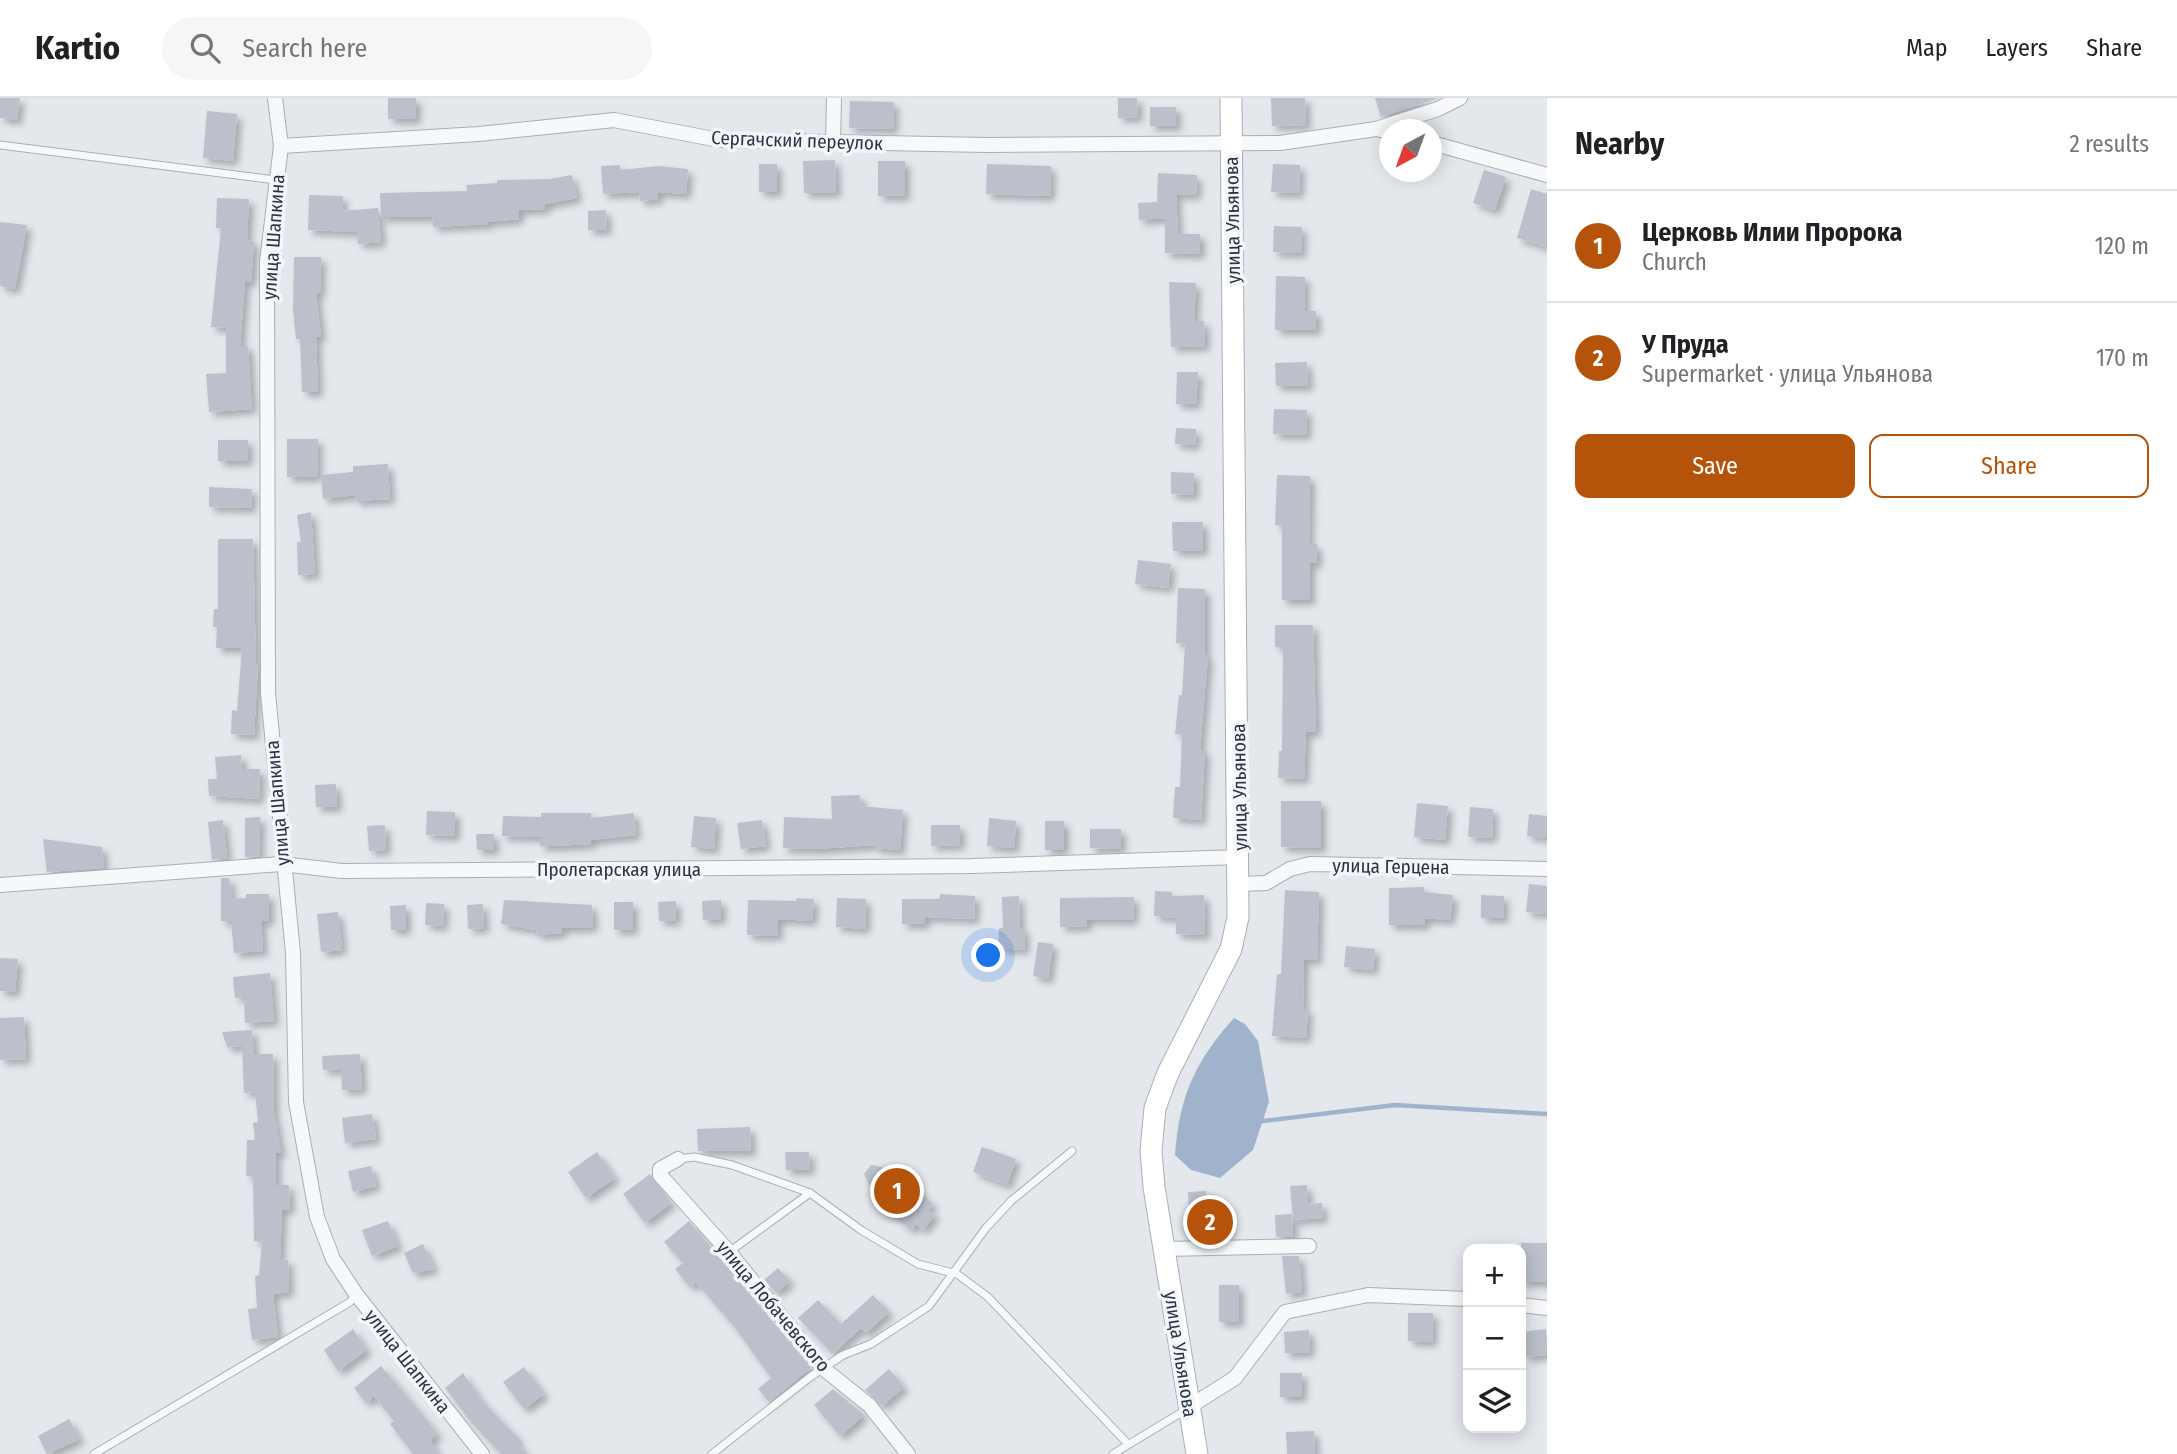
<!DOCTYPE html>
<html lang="en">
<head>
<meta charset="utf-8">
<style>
	body { margin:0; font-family:"Fira Sans Condensed",sans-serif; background:#f6f6f6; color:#202124 }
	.controls { position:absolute; right:21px; bottom:21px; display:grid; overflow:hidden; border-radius:14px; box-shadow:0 4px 18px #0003 }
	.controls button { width:63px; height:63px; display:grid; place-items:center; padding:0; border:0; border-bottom:2px solid #e0e0e0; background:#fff; color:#202124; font:35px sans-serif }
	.compass { position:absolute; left:1379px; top:21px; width:63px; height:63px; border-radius:50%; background:#fff; box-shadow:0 4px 18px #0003; rotate:221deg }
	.you { position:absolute; left:989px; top:858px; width:24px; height:24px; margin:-18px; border:5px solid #fff; border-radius:50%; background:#1a73e8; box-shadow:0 0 0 10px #1a73e833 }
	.badge { display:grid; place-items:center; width:46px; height:46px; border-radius:50%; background:#b45309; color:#fff; font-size:23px; font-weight:700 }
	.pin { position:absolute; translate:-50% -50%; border:4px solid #fff; box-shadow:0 2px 7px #0006 }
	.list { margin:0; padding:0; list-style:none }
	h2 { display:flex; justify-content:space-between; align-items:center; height:91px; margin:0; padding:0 28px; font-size:30px }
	h2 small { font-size:23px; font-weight:400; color:#757577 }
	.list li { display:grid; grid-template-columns:46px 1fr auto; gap:21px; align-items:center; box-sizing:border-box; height:112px; padding:0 28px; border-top:2px solid #e0e0e0 }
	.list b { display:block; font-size:26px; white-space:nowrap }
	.list p { margin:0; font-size:23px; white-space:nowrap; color:#757577 }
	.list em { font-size:23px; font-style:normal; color:#757577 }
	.actions { display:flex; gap:14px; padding:21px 28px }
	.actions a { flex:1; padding:16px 0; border:2px solid #b45309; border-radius:14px; text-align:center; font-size:24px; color:#b45309 }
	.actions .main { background:#b45309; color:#fff }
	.icon { flex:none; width:38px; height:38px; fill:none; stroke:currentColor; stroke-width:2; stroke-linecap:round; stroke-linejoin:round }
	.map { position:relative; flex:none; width:1547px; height:1356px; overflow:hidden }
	header { display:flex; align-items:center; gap:42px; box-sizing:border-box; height:98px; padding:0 35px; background:#fff; border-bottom:2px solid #e0e0e0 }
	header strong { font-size:33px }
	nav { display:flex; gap:38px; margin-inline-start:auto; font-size:24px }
	.search { width:490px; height:63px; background:#f6f6f6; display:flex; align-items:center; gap:18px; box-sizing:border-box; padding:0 24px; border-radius:38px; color:#757577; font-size:26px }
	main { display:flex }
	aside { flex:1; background:#fff }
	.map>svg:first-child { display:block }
	.water { fill:#9fb4cc }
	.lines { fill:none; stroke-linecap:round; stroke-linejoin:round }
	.stream { stroke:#9fb4cc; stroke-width:4.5 }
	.building { fill:#bbc0ca; filter:url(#shadow) }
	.service-casing { stroke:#a9aeb7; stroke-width:9 }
	.minor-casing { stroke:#a9aeb7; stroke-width:16 }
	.secondary-casing { stroke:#a9aeb7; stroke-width:23 }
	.service { stroke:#f7f8fa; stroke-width:7 }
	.minor { stroke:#f7f8fa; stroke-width:14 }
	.secondary { stroke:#fff; stroke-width:21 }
	.labels { text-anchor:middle; stroke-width:7; stroke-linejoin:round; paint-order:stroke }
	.street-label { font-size:19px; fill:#2b3445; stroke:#f4f6f9 }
</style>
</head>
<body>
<header>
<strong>Kartio</strong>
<div class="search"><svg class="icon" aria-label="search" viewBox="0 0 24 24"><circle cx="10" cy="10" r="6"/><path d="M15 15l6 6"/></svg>Search here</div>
<nav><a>Map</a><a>Layers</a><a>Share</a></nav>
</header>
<main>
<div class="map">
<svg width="1547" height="1356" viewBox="0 0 1547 1356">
	<defs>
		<filter id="shadow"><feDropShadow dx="5" dy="5" stdDeviation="3.5" flood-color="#0004"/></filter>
	</defs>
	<rect width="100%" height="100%" fill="#e4e7ec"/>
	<path class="water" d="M1234 920 1245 926 1258 943 1269 1004 1253 1052 1220 1080 1191 1072 1175 1057C1179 999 1195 963 1234 920Z"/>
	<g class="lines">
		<polyline class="stream" points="1263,1023 1395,1007 1547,1016"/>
	</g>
	<g class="building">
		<polygon points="0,0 20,0 17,22 0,20"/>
		<rect x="388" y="0" width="28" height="21"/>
		<polygon points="1118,0 1137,0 1138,19 1118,20"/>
		<polygon points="1271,0 1305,0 1306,27 1272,28"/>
		<polygon points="1375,0 1438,0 1381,19"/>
		<polygon points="850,3 894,4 893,31 849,30"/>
		<rect x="1150" y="9" width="26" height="19"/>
		<polygon points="207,13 237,16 233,63 203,60"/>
		<polygon points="835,62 836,94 804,95 803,63"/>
		<rect x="878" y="63" width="27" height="35"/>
		<rect x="759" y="66" width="18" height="28"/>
		<polygon points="987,66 1051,68 1050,98 986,96"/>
		<polygon points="1273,66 1300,67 1299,95 1271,94"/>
		<polygon points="620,67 620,72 659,68 688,71 686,96 658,94 658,101 640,103 639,94 603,96 601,68"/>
		<polygon points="1484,72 1506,79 1495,112 1473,105"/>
		<polygon points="1158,75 1197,77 1196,97 1176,96 1178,136 1200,136 1200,156 1165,155 1165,120 1139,122 1138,105 1157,104"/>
		<polygon points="572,77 577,100 545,106 545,111 519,112 519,121 487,124 488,126 433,129 432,119 381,119 380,95 467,93 466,87 497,85 497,82 549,81"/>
		<polygon points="1531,91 1547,96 1547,149 1517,140"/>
		<polygon points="309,97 343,98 342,113 378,110 381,144 358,146 357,134 308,132"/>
		<polygon points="217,100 249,101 247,142 254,143 251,184 245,183 240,248 248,248 252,311 209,314 206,276 226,275 226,230 211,229 221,130 216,130"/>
		<polygon points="606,112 607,132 588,132 588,113"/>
		<polygon points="0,124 27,127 15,191 0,188"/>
		<polygon points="1274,128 1302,129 1301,155 1273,154"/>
		<polygon points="294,159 321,159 320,195 316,195 321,239 316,239 318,294 302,294 300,241 296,241 293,211"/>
		<polygon points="1276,178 1305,179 1304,213 1316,213 1316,232 1275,232"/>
		<polygon points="1169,184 1196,185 1194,223 1204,223 1205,248 1171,249"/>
		<polygon points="1307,264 1308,288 1276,288 1275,265"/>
		<polygon points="1177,274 1198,274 1196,306 1176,306"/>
		<polygon points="1274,311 1307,312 1306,337 1273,336"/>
		<polygon points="1176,330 1196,331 1195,347 1175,346"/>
		<polygon points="287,341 318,341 317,379 287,379"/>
		<rect x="218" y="342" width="30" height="21"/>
		<polygon points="388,366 390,401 356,403 355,397 323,401 321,377 353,374 353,368"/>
		<polygon points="1171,374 1194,375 1194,397 1171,396"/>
		<polygon points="1277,377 1310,378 1309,446 1317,446 1317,465 1310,465 1310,502 1282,502 1282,427 1275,427"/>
		<polygon points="209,389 252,391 251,410 209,409"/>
		<polygon points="311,414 315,476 298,477 297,444 301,444 297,417"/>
		<polygon points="1172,424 1203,424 1203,453 1173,453"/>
		<polygon points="218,441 253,441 256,566 258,566 254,637 231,636 232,612 237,613 242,550 216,550 217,529 213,529 214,511 218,511"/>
		<polygon points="1138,462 1171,466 1168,490 1135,486"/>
		<polygon points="1178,490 1205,491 1205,557 1208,557 1200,652 1205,652 1201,722 1173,720 1175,689 1180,689 1182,636 1175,636 1179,597 1182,597 1185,546 1176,545"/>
		<polygon points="1275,527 1313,527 1316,634 1306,634 1304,681 1278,680 1279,653 1282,653 1283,550 1275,549"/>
		<polygon points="241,657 242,671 260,671 259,701 209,698 208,681 217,681 215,659"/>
		<polygon points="336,686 337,709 316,709 315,687"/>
		<polygon points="860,697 861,708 903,712 900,752 875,750 875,747 816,751 783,750 784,719 832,721 831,698"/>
		<polygon points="1281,703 1321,703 1321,750 1281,749"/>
		<polygon points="1417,705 1448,708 1445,742 1414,739"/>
		<polygon points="1470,709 1493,711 1492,740 1468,739"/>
		<polygon points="427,713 455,714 455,738 426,737"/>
		<polygon points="541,715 591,715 591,720 634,715 636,737 591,742 591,746 555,748 540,748 540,739 502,738 503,718 541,719"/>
		<polygon points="1529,716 1547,718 1547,740 1527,738"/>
		<polygon points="694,718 716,720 714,751 691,749"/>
		<polygon points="260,719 259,758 245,759 245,720"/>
		<polygon points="989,720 1016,723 1014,750 987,748"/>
		<polygon points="223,722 227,760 212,762 208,724"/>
		<polygon points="762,722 766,748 741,751 737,725"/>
		<rect x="1045" y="723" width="19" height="29"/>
		<polygon points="385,727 386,752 369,753 367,728"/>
		<polygon points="931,727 960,727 960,747 931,748"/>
		<polygon points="1090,731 1121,731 1121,751 1090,750"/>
		<polygon points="476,736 494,736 494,752 477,752"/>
		<polygon points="43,741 102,749 104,770 47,774"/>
		<polygon points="221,780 229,780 232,801 246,800 246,796 269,796 269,823 261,823 263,853 234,855 231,823 221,823"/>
		<polygon points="1529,786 1547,788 1547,816 1526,814"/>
		<polygon points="1424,789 1424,794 1453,797 1450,822 1425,820 1425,827 1389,827 1389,790"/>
		<polygon points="1285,792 1319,794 1317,862 1304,861 1303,911 1308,911 1306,940 1272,938 1277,876 1281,876"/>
		<polygon points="1155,793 1172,794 1172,798 1204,797 1205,837 1176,836 1176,820 1154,818"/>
		<polygon points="940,796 975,798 974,821 925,819 925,826 902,826 902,801 939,801"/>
		<polygon points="1481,797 1504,798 1503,820 1481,820"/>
		<polygon points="1019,798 1020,831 1025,832 1024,852 998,850 999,830 1003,830 1002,799"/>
		<polygon points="1134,799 1133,822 1087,821 1087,828 1060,829 1060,800"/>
		<polygon points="797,800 814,801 812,823 778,821 778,838 747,837 748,802 796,803"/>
		<polygon points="837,800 866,801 865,831 836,829"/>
		<polygon points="504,802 592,807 593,829 561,830 562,835 537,837 536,832 501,826"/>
		<polygon points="721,802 721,821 703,822 702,803"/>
		<polygon points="676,803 676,823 659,823 658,804"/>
		<rect x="614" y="804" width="19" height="28"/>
		<polygon points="426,805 444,806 443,828 425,827"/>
		<polygon points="483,806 484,830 468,831 467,807"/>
		<polygon points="406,807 406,832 391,832 390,808"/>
		<polygon points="338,814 342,852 321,854 317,816"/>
		<polygon points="1038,844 1053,846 1048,881 1033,878"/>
		<polygon points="1346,848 1375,851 1373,872 1344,869"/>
		<polygon points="0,860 18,861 15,894 0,893"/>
		<polygon points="270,875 274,923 245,925 244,899 235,900 233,879"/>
		<polygon points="24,919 26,961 0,962 0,920"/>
		<polygon points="252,932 254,956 273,956 274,1015 281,1055 276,1055 276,1087 289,1087 290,1111 282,1112 280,1161 288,1162 289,1194 273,1196 278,1239 252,1242 248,1211 257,1210 255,1178 259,1177 262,1143 254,1143 253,1078 246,1078 247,1042 255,1042 253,1025 258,1024 255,994 244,995 242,948 227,949 222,934"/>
		<polygon points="360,956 362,991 342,992 341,971 323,972 322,958"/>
		<polygon points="372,1016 376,1041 345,1045 342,1020"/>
		<polygon points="750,1029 751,1053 698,1053 697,1031"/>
		<polygon points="982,1049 1016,1061 1007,1087 973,1074"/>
		<polygon points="597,1054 615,1080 586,1100 568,1074"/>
		<polygon points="785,1054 809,1054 810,1072 786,1072"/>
		<polygon points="871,1067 882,1069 898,1084 902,1079 933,1106 928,1112 935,1117 923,1132 916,1126 911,1132 880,1105 884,1100 868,1085 864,1076"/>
		<polygon points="371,1068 376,1088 353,1094 348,1073"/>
		<polygon points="650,1076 671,1105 645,1125 623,1096"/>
		<polygon points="1307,1087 1308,1106 1322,1105 1323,1120 1293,1122 1290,1088"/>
		<polygon points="1206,1093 1207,1113 1222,1111 1225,1134 1199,1137 1195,1110 1189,1110 1188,1094"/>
		<polygon points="1292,1116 1293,1139 1276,1139 1275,1117"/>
		<polygon points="388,1123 398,1148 372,1158 362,1132"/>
		<polygon points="689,1123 811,1270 769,1304 758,1291 771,1280 736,1231 696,1184 690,1189 675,1171 683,1165 664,1144"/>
		<rect x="1521" y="1145" width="26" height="39"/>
		<polygon points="423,1146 434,1171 413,1175 404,1155"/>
		<polygon points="1282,1158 1299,1158 1302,1194 1286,1196"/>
		<polygon points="778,1170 790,1183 776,1195 764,1182"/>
		<rect x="1219" y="1187" width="20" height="37"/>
		<polygon points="873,1197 889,1214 866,1235 861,1230 833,1256 798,1220 818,1202 841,1226"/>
		<polygon points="1408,1215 1433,1215 1432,1244 1408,1243"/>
		<polygon points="353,1231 367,1252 338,1273 324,1252"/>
		<polygon points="1546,1231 1547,1257 1525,1259 1522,1234"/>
		<polygon points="1309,1232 1310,1254 1285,1255 1284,1234"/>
		<polygon points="381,1268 438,1336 430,1342 439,1356 413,1356 390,1326 394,1323 374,1298 366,1305 354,1290"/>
		<polygon points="524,1269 544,1296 524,1311 503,1284"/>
		<polygon points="889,1271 904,1289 882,1308 865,1292"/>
		<polygon points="463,1275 482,1303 519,1341 516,1344 528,1356 501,1356 471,1324 445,1290"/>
		<rect x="1280" y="1275" width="22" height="24"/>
		<polygon points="833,1291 864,1317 840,1338 814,1307"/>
		<polygon points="69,1321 80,1341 47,1356 38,1338"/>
		<polygon points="1314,1333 1315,1356 1287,1356 1286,1334"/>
	</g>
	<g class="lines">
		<g class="service-casing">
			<g id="service">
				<polyline points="0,47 275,82"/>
				<polyline points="678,1061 694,1059 732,1067 810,1095 861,1132 918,1166 957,1176 988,1199 1128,1346"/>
				<polyline points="729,1154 810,1095"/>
				<polyline points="94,1356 350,1204 356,1196"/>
				<polyline points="712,1356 810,1279 843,1257 871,1246 929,1208 986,1130 1011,1103 1072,1053"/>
				<polyline points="1113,1356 1187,1311"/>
			</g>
		</g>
		<g class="minor-casing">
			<g id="minor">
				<polyline points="275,0 281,48 267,164 268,595 293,855 296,1004 317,1119 333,1161 356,1196 482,1356"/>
				<polyline points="1376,31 1438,11 1460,0"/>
				<polyline points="833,44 834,0"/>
				<polyline points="1432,45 1547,77"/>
				<polyline points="281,48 479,36 614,22 719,42 987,47 1280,45 1376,31 1390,34"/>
				<polyline points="1239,786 1266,785 1290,771 1310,766 1547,771"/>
				<polyline points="0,787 282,766 342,773 972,768 1240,759"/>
				<polyline points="678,1061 660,1071 660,1077 729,1154 824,1271 869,1307 908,1356"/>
				<polyline points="1164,1151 1309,1148"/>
				<polyline points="1521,1207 1547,1210"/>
				<polyline points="1189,1309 1235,1280 1285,1214 1368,1197 1468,1201"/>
			</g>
		</g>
		<g class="secondary-casing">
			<polyline id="secondary" points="1197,1356 1154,1089 1151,1053 1155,1010 1168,975 1231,851 1238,819 1231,0"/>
		</g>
		<use href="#service" class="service"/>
		<use href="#minor" class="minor"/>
		<use href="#secondary" class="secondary"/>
	</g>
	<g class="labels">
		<g class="street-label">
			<text transform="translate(797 42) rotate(2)" y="7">Сергачский переулок</text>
			<text transform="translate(1232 122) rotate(-91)" y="7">улица Ульянова</text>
			<text transform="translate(273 139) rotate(-86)" y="7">улица Шапкина</text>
			<text transform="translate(1239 689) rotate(-91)" y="7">улица Ульянова</text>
			<text transform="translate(277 705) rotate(-95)" y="7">улица Шапкина</text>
			<text transform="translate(1391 768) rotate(1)" y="7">улица Герцена</text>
			<text x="619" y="778">Пролетарская улица</text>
			<text transform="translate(774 1208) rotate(50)" y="7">улица Лобачевского</text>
			<text transform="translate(1181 1256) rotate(81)" y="7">улица Ульянова</text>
			<text transform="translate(408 1263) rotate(52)" y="7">улица Шапкина</text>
		</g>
	</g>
</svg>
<div class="controls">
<button>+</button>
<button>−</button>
<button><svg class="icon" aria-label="layers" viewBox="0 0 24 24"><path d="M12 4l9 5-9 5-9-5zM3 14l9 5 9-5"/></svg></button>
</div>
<svg class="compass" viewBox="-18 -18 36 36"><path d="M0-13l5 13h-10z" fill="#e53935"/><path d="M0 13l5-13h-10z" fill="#757577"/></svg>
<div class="you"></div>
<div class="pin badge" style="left:897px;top:1093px">1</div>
<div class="pin badge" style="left:1210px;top:1124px">2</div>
</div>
<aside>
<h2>Nearby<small>2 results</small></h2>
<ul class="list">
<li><span class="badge">1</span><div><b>Церковь Илии Пророка</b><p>Church</p></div><em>120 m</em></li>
<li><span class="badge">2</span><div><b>У Пруда</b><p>Supermarket · улица Ульянова</p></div><em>170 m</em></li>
</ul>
<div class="actions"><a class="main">Save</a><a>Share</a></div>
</aside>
</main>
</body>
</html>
